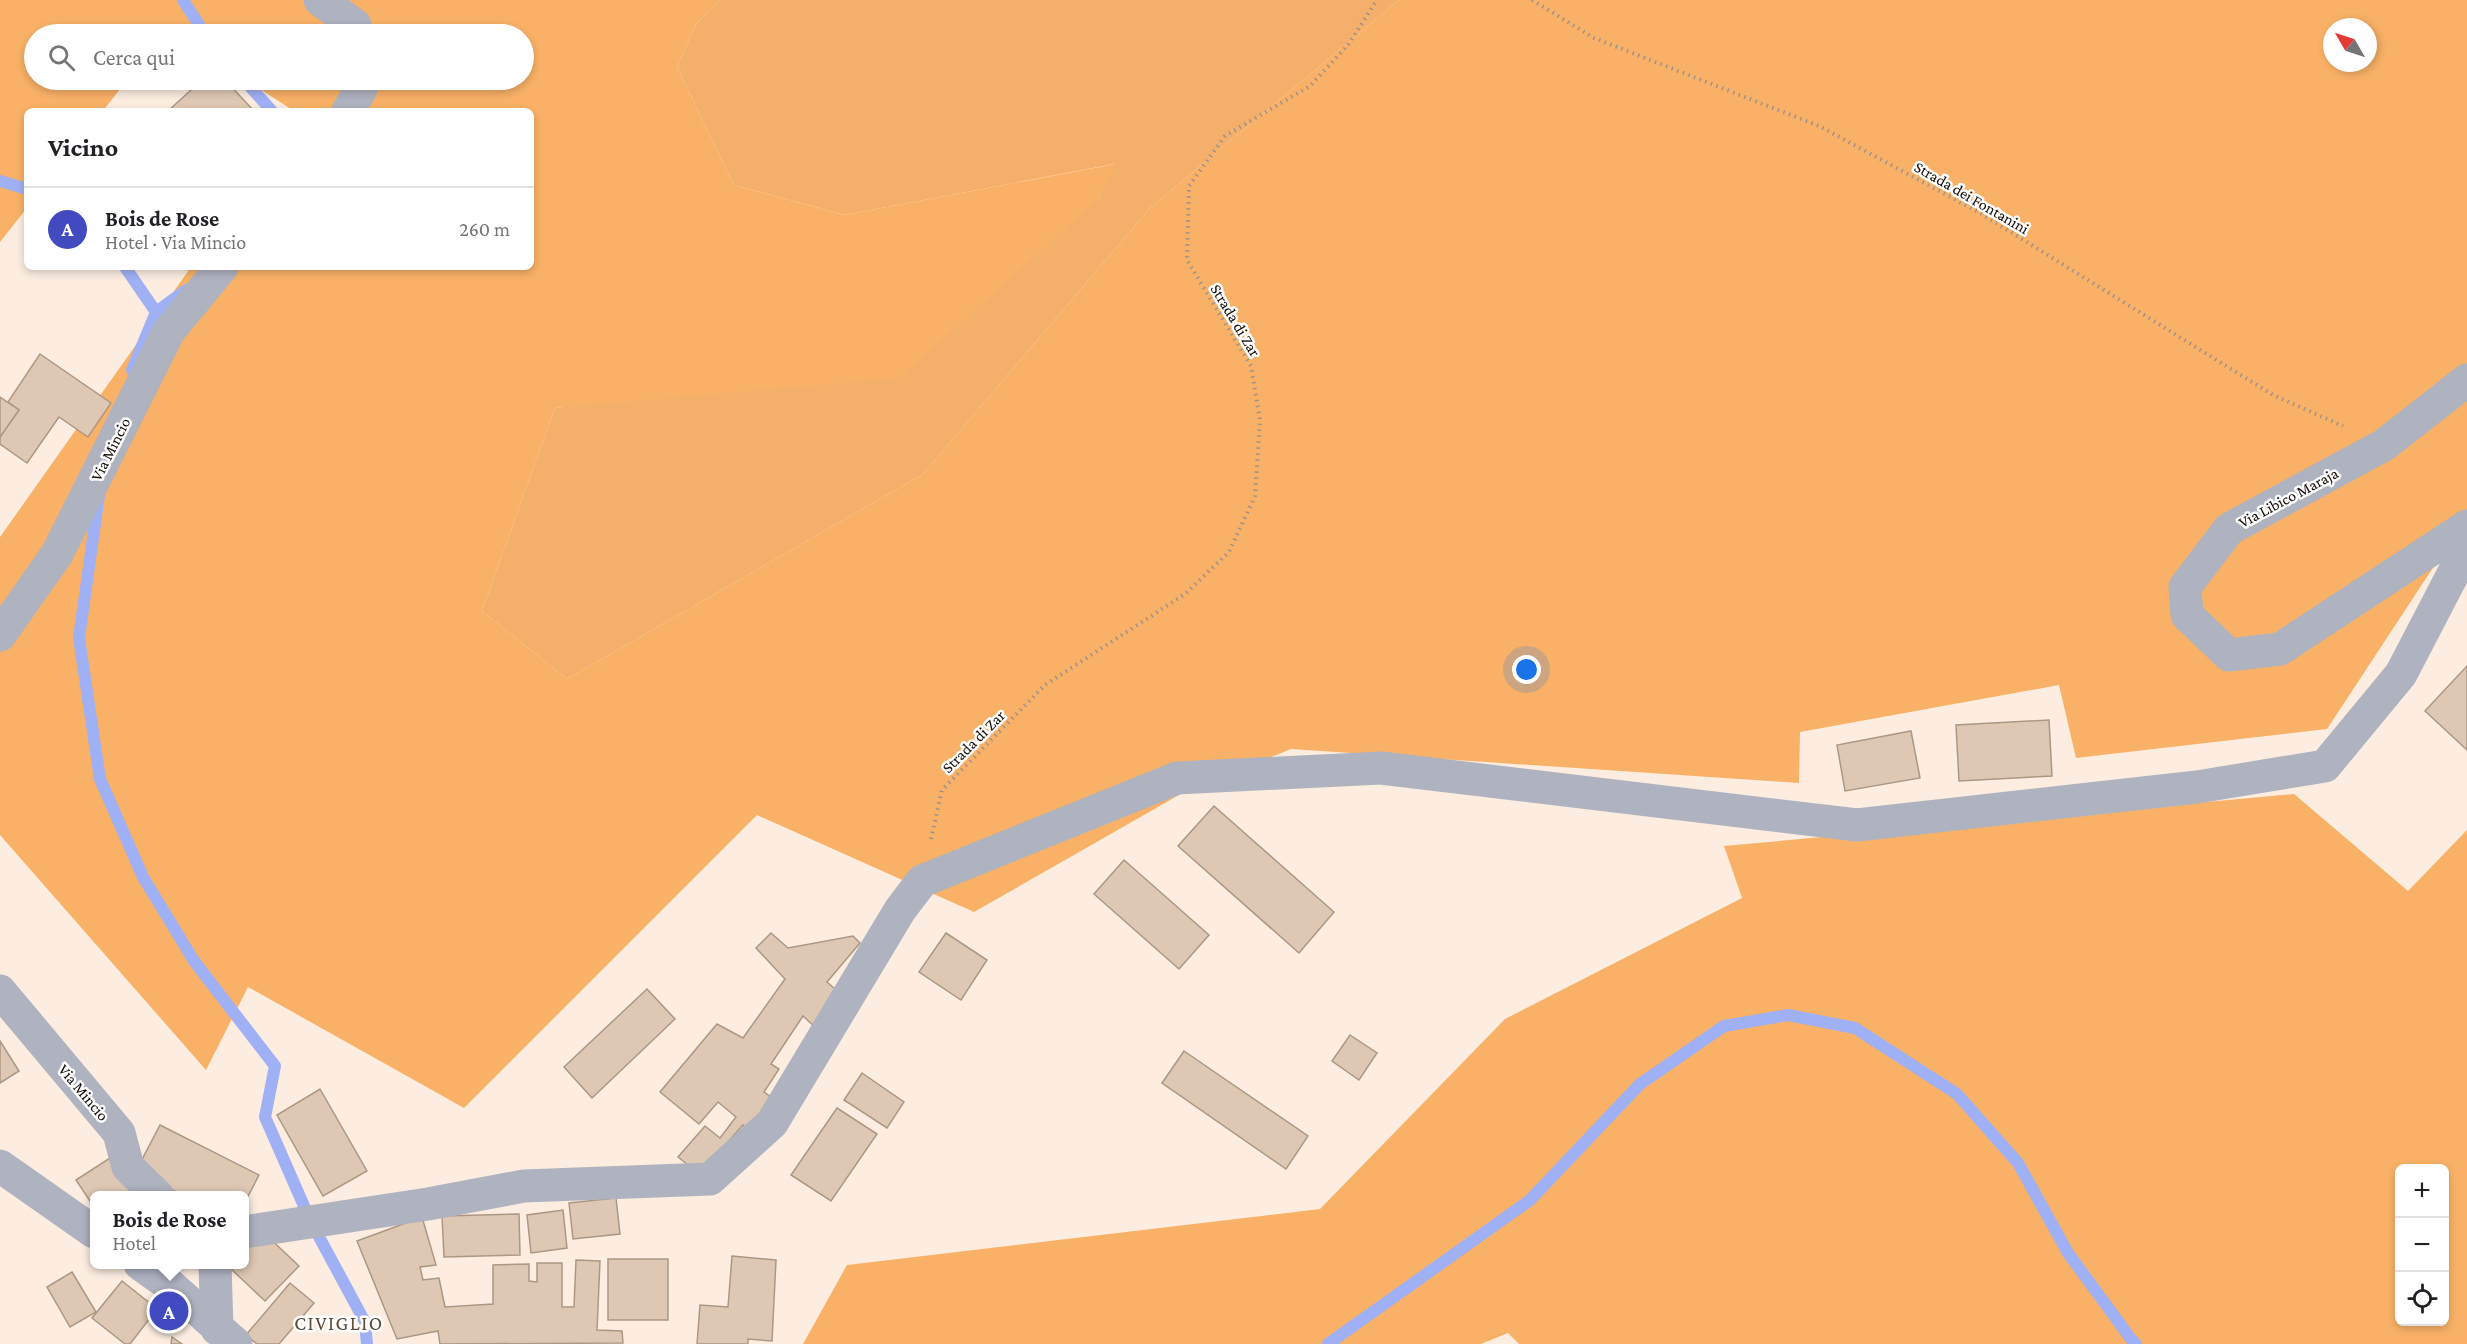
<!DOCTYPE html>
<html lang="it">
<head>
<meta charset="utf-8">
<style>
	body { margin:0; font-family:"Crimson Pro",serif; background:#f2f2f2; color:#202124 }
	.controls { position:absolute; right:18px; bottom:18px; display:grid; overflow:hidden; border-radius:9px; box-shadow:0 3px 9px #0003 }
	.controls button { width:54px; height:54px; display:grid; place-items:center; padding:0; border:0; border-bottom:2px solid #e0e0e0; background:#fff; color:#202124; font:30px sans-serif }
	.compass { position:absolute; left:2323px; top:18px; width:54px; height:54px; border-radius:50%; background:#fff; box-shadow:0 3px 9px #0003; rotate:309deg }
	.you { position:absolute; left:1527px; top:670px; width:21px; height:21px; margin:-15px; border:4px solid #fff; border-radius:50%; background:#1a73e8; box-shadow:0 0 0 9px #1a73e833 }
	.badge { display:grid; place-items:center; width:39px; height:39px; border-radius:50%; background:#414bbf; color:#fff; font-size:20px; font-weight:700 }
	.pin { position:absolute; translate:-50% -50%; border:3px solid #fff; box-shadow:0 2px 6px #0006 }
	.popup { position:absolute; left:90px; top:1191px; width:159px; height:78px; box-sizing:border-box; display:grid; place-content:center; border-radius:9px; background:#fff; filter:drop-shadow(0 2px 4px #0005); font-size:20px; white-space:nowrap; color:#757577 }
	.popup b { font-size:22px; color:#202124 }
	.popup::after { content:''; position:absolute; left:50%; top:100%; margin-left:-12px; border:12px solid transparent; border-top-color:#fff }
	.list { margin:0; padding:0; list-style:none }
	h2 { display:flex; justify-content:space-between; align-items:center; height:78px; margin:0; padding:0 24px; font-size:26px }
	h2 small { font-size:20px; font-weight:400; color:#757577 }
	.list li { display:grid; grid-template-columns:39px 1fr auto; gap:18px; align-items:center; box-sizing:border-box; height:84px; padding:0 24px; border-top:2px solid #e0e0e0 }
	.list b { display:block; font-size:22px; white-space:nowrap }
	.list p { margin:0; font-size:20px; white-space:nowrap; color:#757577 }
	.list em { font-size:20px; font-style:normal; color:#757577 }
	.icon { flex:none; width:33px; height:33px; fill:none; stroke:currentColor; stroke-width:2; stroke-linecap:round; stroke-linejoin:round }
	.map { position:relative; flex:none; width:2467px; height:1344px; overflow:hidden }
	.search { position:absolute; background:#fff; box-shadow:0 3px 9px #0003; left:24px; top:24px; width:510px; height:66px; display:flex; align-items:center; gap:15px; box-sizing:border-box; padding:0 21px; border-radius:33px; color:#757577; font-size:22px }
	.panel { position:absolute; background:#fff; box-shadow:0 3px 9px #0003; left:24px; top:108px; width:510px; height:162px; border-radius:9px }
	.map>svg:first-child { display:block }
	.green { fill:#f4b06a }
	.forest { fill:#f9b167; fill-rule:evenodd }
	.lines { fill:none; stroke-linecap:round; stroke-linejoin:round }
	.stream { stroke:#a0b0f4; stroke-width:12 }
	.building { fill:#dfc8b3; stroke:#ad9782; stroke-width:1.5 }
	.path { stroke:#9f9388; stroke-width:4; stroke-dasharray:1.5 4.5; stroke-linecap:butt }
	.minor { stroke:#afb2bf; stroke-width:33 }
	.labels { text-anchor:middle; stroke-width:5; stroke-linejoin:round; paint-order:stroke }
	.street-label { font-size:16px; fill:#140c05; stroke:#fdfdfd }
	.quarter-label { font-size:20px; letter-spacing:1.5px; fill:#5e4b38; stroke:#fdfdfd }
</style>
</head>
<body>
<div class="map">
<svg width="2467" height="1344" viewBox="0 0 2467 1344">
	<rect width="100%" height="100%" fill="#fcede0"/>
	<polygon class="green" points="721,0 1399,0 1150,208 923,474 567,679 482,611 555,408 583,405 1099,198 1114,164 845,215 734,185 677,67 696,24"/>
	<g class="forest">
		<path d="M0 0H721L696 24 677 67 734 185 845 215 1115 164 1099 198 899 378 555 408 482 611 567 679 923 474 1150 208 1399 0H2467V516L2327 729 2076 758 2059 685 1800 732 1799 783 1291 749 1186 791 974 912 757 815 464 1108 248 987 206 1070 0 835V537L191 267H531V111H294L246 80H524V34H177L167 28 163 34H34V80H127L103 111H27V208L0 242ZM2332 27H2368V63H2332Z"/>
		<path d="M2294 794 2408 891 2467 830V1344H1519L1508 1333 1481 1344H803L847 1265 1320 1209 1505 1019 1742 898 1724 846ZM2400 1168H2444V1322H2400Z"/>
	</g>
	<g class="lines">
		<g class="stream">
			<polyline points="183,0 205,34"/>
			<polyline points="244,80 272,111"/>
			<polyline points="0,181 27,189"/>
			<polyline points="125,267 156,312"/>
			<polyline points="132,370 156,312 186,290"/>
			<polyline points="99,495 79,638 100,779 143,877 194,961 275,1066 265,1117 311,1222 365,1322 367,1344"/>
			<polyline points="1328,1344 1530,1200 1640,1084 1724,1026 1788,1015 1855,1028 1957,1094 2018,1163 2068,1253 2131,1339 2136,1344"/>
		</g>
	</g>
	<g class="building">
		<polygon points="202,80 225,80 254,111 168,111"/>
		<polygon points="40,354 111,403 88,437 59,417 27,463 0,444 0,437 19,410 8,402"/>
		<polygon points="0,397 19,410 0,437"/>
		<polygon points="2467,666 2467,750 2425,711"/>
		<polygon points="2049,720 2052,776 1959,781 1956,725"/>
		<polygon points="1911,731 1920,778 1845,791 1837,745"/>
		<polygon points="1214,806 1334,912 1299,953 1178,846"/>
		<polygon points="1124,860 1209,935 1179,969 1094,894"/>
		<polygon points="771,933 788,948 853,936 860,943 827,982 843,996 817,1029 803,1016 771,1064 779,1069 764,1092 774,1099 749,1132 743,1125 699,1174 678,1157 705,1126 720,1138 736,1117 718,1102 699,1124 660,1092 717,1024 743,1038 785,979 756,948"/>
		<polygon points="946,933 987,960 961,1000 919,972"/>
		<polygon points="647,989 675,1019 592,1098 564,1067"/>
		<polygon points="1350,1035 1377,1053 1359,1080 1332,1061"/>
		<polygon points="0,1041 19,1071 0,1083"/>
		<polygon points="1184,1051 1308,1136 1286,1169 1162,1083"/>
		<polygon points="862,1073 904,1102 887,1128 844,1100"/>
		<polygon points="320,1089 367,1171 323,1196 277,1115"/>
		<polygon points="837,1108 877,1134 831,1201 791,1175"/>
		<polygon points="160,1125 259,1175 244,1204 244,1196 184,1196 136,1171"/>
		<polygon points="113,1156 138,1196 94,1196 94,1207 76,1180"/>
		<polygon points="616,1198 620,1234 573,1239 569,1203"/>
		<polygon points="563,1210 567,1248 531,1253 527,1215"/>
		<polygon points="519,1214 520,1255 444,1257 442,1216"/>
		<polygon points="422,1217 436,1265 420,1267 423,1280 439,1278 445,1307 493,1304 493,1265 529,1264 529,1281 537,1282 537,1263 562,1263 562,1307 574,1307 576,1260 600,1261 597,1330 622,1331 623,1343 440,1344 438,1331 397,1339 357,1241"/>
		<polygon points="263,1232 299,1266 265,1301 229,1267 232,1264 244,1264 244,1252"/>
		<polygon points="732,1256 776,1260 772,1341 748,1339 748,1344 697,1344 700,1305 728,1307"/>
		<rect x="608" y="1259" width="60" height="61"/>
		<polygon points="72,1272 96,1312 70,1327 47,1287"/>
		<polygon points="122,1281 157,1309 130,1344 125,1344 92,1318"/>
		<polygon points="290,1283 314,1303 279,1344 257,1344 246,1335"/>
		<polygon points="172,1337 182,1344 171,1344"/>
	</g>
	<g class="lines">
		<g class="path">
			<polyline points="1532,0 1594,38 1819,126 1980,213 2273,395 2343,426"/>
			<polyline points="931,839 942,790 1045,685 1185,594 1229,552 1255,496 1260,420 1251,366 1187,260 1189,186 1225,136 1310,86 1348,45 1377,0"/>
		</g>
		<g class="minor">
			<polyline points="320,0 355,25 357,34"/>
			<polyline points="348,111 360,91 364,80"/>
			<polyline points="2467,380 2384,445 2229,529 2185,587 2187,615 2229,655 2280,649 2467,526"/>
			<polyline points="0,635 57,554 169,331 222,267"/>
			<polyline points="0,991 119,1133 128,1167 158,1196"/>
			<polyline points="0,1166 94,1232"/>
			<polyline points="244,1232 428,1204 524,1186 710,1179 772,1123 900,910 922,881 1177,778 1381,768 1857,825 2197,787 2325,766 2401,674 2467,547"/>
			<polyline points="140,1264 171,1286 236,1344"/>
			<polyline points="215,1264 217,1329"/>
		</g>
	</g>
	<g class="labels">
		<g class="street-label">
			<text transform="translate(1972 197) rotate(30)" y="6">Strada dei Fontanini</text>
			<text transform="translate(1236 320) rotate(59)" y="6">Strada di Zar</text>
			<text transform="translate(110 449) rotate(-63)" y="6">Via Mincio</text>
			<text transform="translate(2288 497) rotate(-28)" y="6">Via Libico Maraja</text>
			<text transform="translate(973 741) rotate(-45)" y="6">Strada di Zar</text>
			<text transform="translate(84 1092) rotate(50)" y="6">Via Mincio</text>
		</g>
		<g class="quarter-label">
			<text x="339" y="1330">CIVIGLIO</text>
		</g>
	</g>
</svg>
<div class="controls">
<button>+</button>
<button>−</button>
<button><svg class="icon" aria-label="locate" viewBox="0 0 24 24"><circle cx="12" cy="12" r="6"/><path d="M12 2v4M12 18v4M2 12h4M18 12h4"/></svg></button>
</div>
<svg class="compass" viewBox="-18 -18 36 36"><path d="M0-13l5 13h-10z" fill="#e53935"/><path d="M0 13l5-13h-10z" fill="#757577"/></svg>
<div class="you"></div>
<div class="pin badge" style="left:169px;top:1311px">A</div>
<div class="popup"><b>Bois de Rose</b>Hotel</div>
<div class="search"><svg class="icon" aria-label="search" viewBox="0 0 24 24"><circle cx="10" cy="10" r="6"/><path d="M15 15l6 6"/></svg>Cerca qui</div>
<section class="panel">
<h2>Vicino<small></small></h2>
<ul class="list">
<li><span class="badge">A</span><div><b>Bois de Rose</b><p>Hotel · Via Mincio</p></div><em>260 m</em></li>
</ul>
</section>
</div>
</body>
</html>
